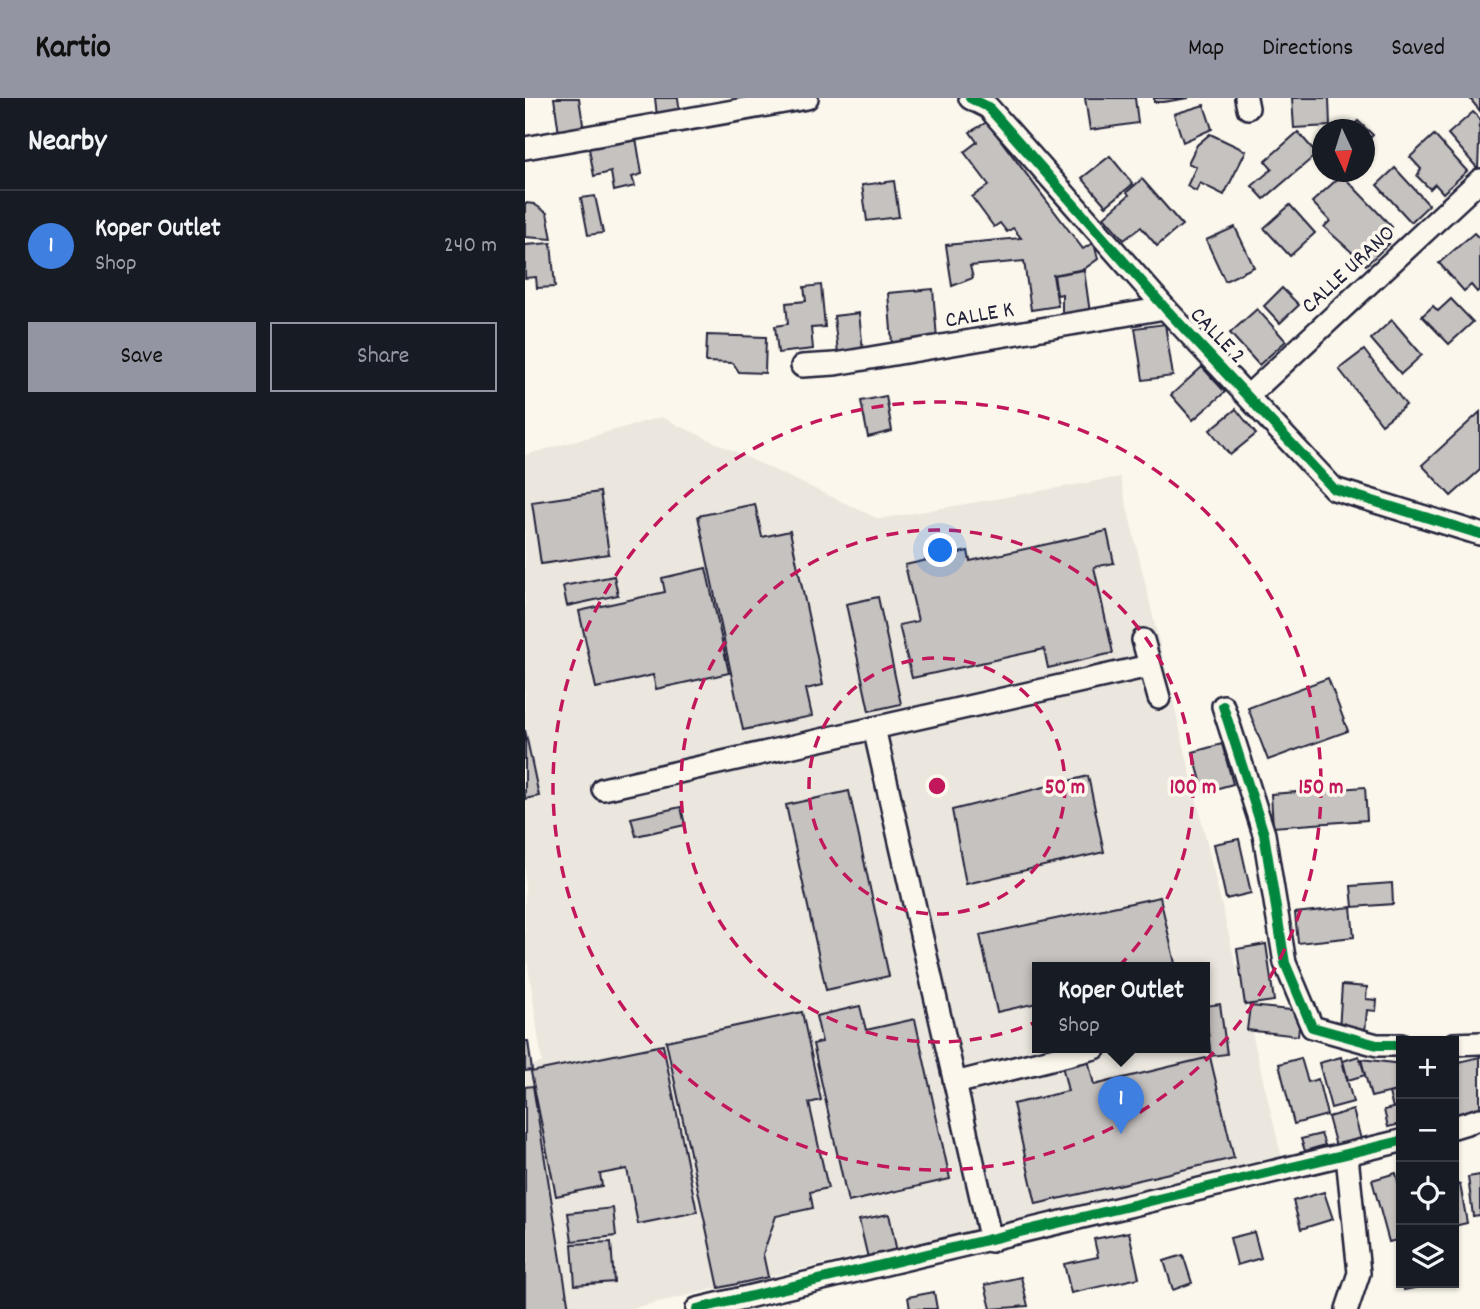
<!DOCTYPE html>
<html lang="en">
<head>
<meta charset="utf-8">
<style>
	body { margin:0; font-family:Dekko,sans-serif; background:#242831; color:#f1f3f6 }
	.controls { position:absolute; right:21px; bottom:21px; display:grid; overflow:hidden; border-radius:0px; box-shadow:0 2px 5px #0004 }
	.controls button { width:63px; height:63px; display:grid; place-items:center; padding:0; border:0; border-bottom:2px solid #363941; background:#171b24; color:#f1f3f6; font:35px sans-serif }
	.compass { position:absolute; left:787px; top:21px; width:63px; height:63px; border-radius:50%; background:#171b24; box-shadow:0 2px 5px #0004; rotate:176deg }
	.you { position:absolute; left:416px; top:453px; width:24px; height:24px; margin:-18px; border:5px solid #fff; border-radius:50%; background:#1a73e8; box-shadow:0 0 0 10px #1a73e833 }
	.badge { display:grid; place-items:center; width:46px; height:46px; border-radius:50%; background:#9495a2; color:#fff; font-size:23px; font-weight:700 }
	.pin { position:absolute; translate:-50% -58px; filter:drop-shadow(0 2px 4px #0008) }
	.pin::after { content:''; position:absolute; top:37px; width:24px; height:21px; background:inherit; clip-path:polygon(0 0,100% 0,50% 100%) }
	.popup { position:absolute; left:507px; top:864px; width:178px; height:91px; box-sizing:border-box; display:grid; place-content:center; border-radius:0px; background:#171b24; filter:drop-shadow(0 2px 5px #0005); font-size:23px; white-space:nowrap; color:#9ea1a6 }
	.popup b { font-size:26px; color:#f1f3f6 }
	.popup::after { content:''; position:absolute; left:50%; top:100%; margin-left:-14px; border:14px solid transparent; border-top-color:#171b24 }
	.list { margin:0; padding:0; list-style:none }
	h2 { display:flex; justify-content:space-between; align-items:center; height:91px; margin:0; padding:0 28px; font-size:30px }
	h2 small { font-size:23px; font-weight:400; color:#9ea1a6 }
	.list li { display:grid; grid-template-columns:46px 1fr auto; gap:21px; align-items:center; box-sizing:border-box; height:112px; padding:0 28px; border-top:2px solid #363941 }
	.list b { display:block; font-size:26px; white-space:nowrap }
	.list p { margin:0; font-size:23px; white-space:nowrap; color:#9ea1a6 }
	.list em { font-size:23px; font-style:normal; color:#9ea1a6 }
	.actions { display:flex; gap:14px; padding:21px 28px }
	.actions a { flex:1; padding:16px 0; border:2px solid #9495a2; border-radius:0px; text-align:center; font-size:24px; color:#9495a2 }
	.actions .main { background:#9495a2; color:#111 }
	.icon { flex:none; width:38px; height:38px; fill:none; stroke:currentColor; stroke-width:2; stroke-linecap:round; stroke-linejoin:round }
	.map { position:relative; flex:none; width:955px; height:1211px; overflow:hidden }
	header { display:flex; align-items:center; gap:42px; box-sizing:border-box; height:98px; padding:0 35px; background:#9495a2; color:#111 }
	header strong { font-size:33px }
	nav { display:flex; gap:38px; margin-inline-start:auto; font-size:24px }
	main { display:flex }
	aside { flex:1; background:#171b24 }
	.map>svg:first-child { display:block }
	.built { fill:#ebe7df; fill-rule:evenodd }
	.building { fill:#c6c2c0; stroke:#22223b; stroke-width:2 }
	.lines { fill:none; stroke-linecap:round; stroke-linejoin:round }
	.minor-casing { stroke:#22223b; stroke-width:26 }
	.minor { stroke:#fbf7ec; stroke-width:21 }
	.cycleway-casing { stroke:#fbf7ec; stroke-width:15 }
	.cycleway { stroke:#00873e; stroke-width:10 }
	.ring { fill:none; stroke:#c2185b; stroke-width:3.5; stroke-dasharray:12 9 }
	.labels { text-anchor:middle; stroke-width:7; stroke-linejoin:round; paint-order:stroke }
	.street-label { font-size:23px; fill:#22223b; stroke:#fbf7ec }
	.centre { fill:#c2185b; stroke:#fbf7ec; stroke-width:3.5 }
	.ring-label { font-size:21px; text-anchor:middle; font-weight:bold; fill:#c2185b; stroke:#fbf7ec; stroke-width:7; stroke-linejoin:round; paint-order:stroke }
</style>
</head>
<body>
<header>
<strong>Kartio</strong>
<nav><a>Map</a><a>Directions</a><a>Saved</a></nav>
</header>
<main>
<aside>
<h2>Nearby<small></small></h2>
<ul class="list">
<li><span class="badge" style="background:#3f7fe0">1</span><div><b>Koper Outlet</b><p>Shop</p></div><em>240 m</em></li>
</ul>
<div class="actions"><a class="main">Save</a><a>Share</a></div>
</aside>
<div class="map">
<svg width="955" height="1211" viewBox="0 0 955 1211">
	<rect width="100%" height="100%" fill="#fbf7ec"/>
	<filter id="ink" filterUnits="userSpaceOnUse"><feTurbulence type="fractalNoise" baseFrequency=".0143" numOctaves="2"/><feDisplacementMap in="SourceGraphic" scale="14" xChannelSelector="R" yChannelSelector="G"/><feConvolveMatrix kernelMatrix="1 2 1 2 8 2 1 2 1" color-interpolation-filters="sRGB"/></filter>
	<g filter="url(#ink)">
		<path class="built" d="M136 319 354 421 595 379 757 1061 103 1211H0V970L17 964 0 847V357ZM512 870H680V950H512Z"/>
		<g class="building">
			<polygon points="29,0 54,0 59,33 34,36"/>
			<polygon points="130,0 153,0 155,15 132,18"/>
			<polygon points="560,0 610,0 613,25 565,32"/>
			<polygon points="629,0 664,0 638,4 629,4"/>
			<polygon points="767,0 804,0 805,28 769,30"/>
			<polygon points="948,0 955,0 955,13 946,2"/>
			<polygon points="679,7 687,31 658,44 649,16"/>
			<polygon points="948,14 955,21 953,71 923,36"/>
			<polygon points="833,23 848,37 839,46 839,32 824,32"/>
			<polygon points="462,24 558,151 574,141 570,149 573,161 559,171 528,177 533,208 506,212 499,163 445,168 448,180 427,188 421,147 496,140 488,130 482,134 475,125 469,129 447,99 464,87 439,54 452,44 445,34"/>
			<polygon points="773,34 792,56 739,101 727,88 747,71 740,63"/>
			<polygon points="685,36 721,53 699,97 675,85 671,93 662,88 671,69 663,65 672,47"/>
			<polygon points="909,37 942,73 918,95 910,86 905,91 892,78 896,71 885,59"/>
			<polygon points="111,40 117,76 107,79 110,88 89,93 86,74 69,78 63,45"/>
			<polygon points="585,58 608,86 581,108 557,80"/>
			<polygon points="870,70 904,107 886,124 852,87"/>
			<polygon points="817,77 867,129 857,138 864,146 841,167 799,129 805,123 787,104"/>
			<polygon points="617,81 657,127 632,148 616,129 599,142 579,119 604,97 602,94"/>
			<polygon points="369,83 374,119 342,123 337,87"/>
			<polygon points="70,98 78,135 63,137 56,100"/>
			<polygon points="0,105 9,106 22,115 27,141 0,139"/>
			<polygon points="765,107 790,135 765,158 739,130"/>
			<polygon points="710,129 729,169 700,183 681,142"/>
			<polygon points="949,135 955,141 955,191 952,194 946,187 939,193 914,165"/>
			<polygon points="26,145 30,189 12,190 11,179 0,180 0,147"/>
			<polygon points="559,172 565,215 537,219 537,196 532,197 529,177"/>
			<polygon points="296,187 300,229 286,230 288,251 253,255 250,228 263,226 261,205 281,203 279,189"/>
			<polygon points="757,190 774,207 755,225 739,208"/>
			<polygon points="408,191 412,241 367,245 363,195"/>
			<polygon points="926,201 948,224 924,246 897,218 908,208 913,213"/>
			<polygon points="732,211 761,243 734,267 705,235"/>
			<polygon points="334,215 338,252 313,255 309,218"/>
			<polygon points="867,222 897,257 876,276 846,241"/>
			<polygon points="640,226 648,278 618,282 610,230"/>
			<polygon points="182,237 241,239 240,275 214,274 208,265 181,264"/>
			<polygon points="839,252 881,307 857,326 814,271"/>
			<polygon points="677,269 700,294 668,322 646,297"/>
			<polygon points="361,298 367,333 343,339 336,303"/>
			<polygon points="711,311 731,336 705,357 685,332"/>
			<polygon points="955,314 955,372 926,398 897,367"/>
			<polygon points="75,394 84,456 16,466 7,404"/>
			<polygon points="230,406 237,439 265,433 298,587 281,591 287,618 218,632 173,418"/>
			<polygon points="582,433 589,465 569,469 588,555 523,570 519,551 387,580 374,527 393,523 380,467 443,453 445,463"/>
			<polygon points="181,470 204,575 131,591 128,577 71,590 54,513 140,494 137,480"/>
			<polygon points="89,478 93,497 42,508 38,488"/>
			<polygon points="353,499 376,606 344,613 321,506"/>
			<polygon points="803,580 823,633 743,662 723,610"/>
			<polygon points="0,632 14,698 0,701"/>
			<polygon points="697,646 708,686 679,694 668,654"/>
			<polygon points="563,678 579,754 441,786 427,712"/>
			<polygon points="840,689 842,722 748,729 746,696"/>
			<polygon points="324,693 364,878 301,892 261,707"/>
			<polygon points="156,709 160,727 111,738 106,720"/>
			<polygon points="714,741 726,795 701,801 689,746"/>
			<polygon points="867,785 868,806 828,809 826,788"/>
			<polygon points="635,799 651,870 512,870 512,905 472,914 455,837"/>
			<polygon points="826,809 829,839 773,845 770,815"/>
			<polygon points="741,846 749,903 720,907 712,851"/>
			<polygon points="817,887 842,889 841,901 852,902 851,913 842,912 840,934 814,932"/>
			<polygon points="695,906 702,956 686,958 680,908"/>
			<polygon points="335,908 341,932 390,921 425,1081 323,1104 288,946 297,944 291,918"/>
			<polygon points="725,908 776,913 773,938 722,932"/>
			<polygon points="277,914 296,1002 284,1005 303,1090 285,1094 288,1110 251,1118 238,1156 243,1179 194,1190 141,943"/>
			<polygon points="0,943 3,943 7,972 0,973"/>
			<polygon points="138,947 172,1114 113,1126 102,1071 75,1076 77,1088 31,1098 6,974"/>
			<polygon points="562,957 569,987 685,959 709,1060 511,1106 488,1006 543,993 536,963"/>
			<polygon points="834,958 840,977 823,982 818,963"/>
			<polygon points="816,959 828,1004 806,1010 794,965"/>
			<polygon points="955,959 955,1019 929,1020 929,965"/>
			<polygon points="776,960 783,984 793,981 802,1017 769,1026 754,966"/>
			<polygon points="836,961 876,966 876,992 846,999"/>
			<polygon points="8,988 44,1211 0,1211 0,989"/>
			<polygon points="876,992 876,1007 868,1010 864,995"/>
			<polygon points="876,1008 876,1026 863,1029 859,1012"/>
			<polygon points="828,1012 837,1045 812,1052 803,1019"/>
			<polygon points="796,1036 800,1047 780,1053 776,1041"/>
			<polygon points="871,1075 876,1095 876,1141 864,1144 847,1082"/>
			<polygon points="955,1077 955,1117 948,1118 943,1079"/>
			<polygon points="935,1086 942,1125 929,1128 929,1087"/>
			<polygon points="799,1094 808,1121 776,1131 768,1103"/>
			<polygon points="88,1110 91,1138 47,1143 43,1115"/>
			<polygon points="364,1116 372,1154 343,1160 334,1122"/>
			<polygon points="604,1134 614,1180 546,1195 539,1166 573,1159 569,1141"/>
			<polygon points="729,1134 736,1160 712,1167 705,1140"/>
			<polygon points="86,1144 89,1184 50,1187 47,1146"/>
			<polygon points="658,1157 667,1185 648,1192 639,1163"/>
			<polygon points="496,1179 503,1208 466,1211 460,1187"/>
			<polygon points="878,1185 915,1185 879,1192"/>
			<polygon points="409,1194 412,1211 385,1211 383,1199"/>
		</g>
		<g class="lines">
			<g class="minor-casing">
				<g id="minor">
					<polyline points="445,0 463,9 640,210 809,391 955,436"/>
					<polyline points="721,0 723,10"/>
					<polyline points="0,50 282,0"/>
					<polyline points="277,268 310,266 640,210"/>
					<polyline points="724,297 955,82"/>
					<polyline points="618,542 634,600"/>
					<polyline points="698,608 739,736 760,865 787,929 852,947 876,947"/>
					<polyline points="349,630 466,1143"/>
					<polyline points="78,691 624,568"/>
					<polyline points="929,946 955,945"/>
					<polyline points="430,985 570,950"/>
					<polyline points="929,1029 955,1021"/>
					<polyline points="172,1211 876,1043"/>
					<polyline points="822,1211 834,1175 822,1058"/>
				</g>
			</g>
			<use href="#minor" class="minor"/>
			<g class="cycleway-casing">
				<g id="cycleway">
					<polyline points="445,0 463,9 640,210 809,391 955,436"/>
					<polyline points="698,608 739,736 760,865 787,929 852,947 876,947"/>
					<polyline points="172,1211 876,1043"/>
				</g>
			</g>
			<use href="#cycleway" class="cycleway"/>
		</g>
	</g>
	<g class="ring">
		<circle cx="412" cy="688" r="128"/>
		<circle cx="412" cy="688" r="256"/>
		<circle cx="412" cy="688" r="384"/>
	</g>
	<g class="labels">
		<g class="street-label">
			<text transform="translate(822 170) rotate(-43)" y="8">CALLE URANO</text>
			<text transform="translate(454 215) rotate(-10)" y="8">CALLE K</text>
			<text transform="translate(694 236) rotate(46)" y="8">CALLE 2</text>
		</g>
	</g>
	<circle cx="412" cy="688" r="10" class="centre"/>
	<g class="ring-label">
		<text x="540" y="695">50 m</text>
		<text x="668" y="695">100 m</text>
		<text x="796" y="695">150 m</text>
	</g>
</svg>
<div class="controls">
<button>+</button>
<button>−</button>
<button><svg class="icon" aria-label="locate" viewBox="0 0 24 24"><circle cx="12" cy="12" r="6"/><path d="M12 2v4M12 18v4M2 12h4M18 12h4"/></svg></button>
<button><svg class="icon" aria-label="layers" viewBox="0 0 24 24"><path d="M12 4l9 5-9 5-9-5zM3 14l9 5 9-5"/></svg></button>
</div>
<svg class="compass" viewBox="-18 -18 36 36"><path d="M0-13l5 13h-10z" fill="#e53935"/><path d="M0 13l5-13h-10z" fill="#9ea1a6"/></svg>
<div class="you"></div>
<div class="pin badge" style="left:596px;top:1036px;background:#3f7fe0">1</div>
<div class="popup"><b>Koper Outlet</b>Shop</div>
</div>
</main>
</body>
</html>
